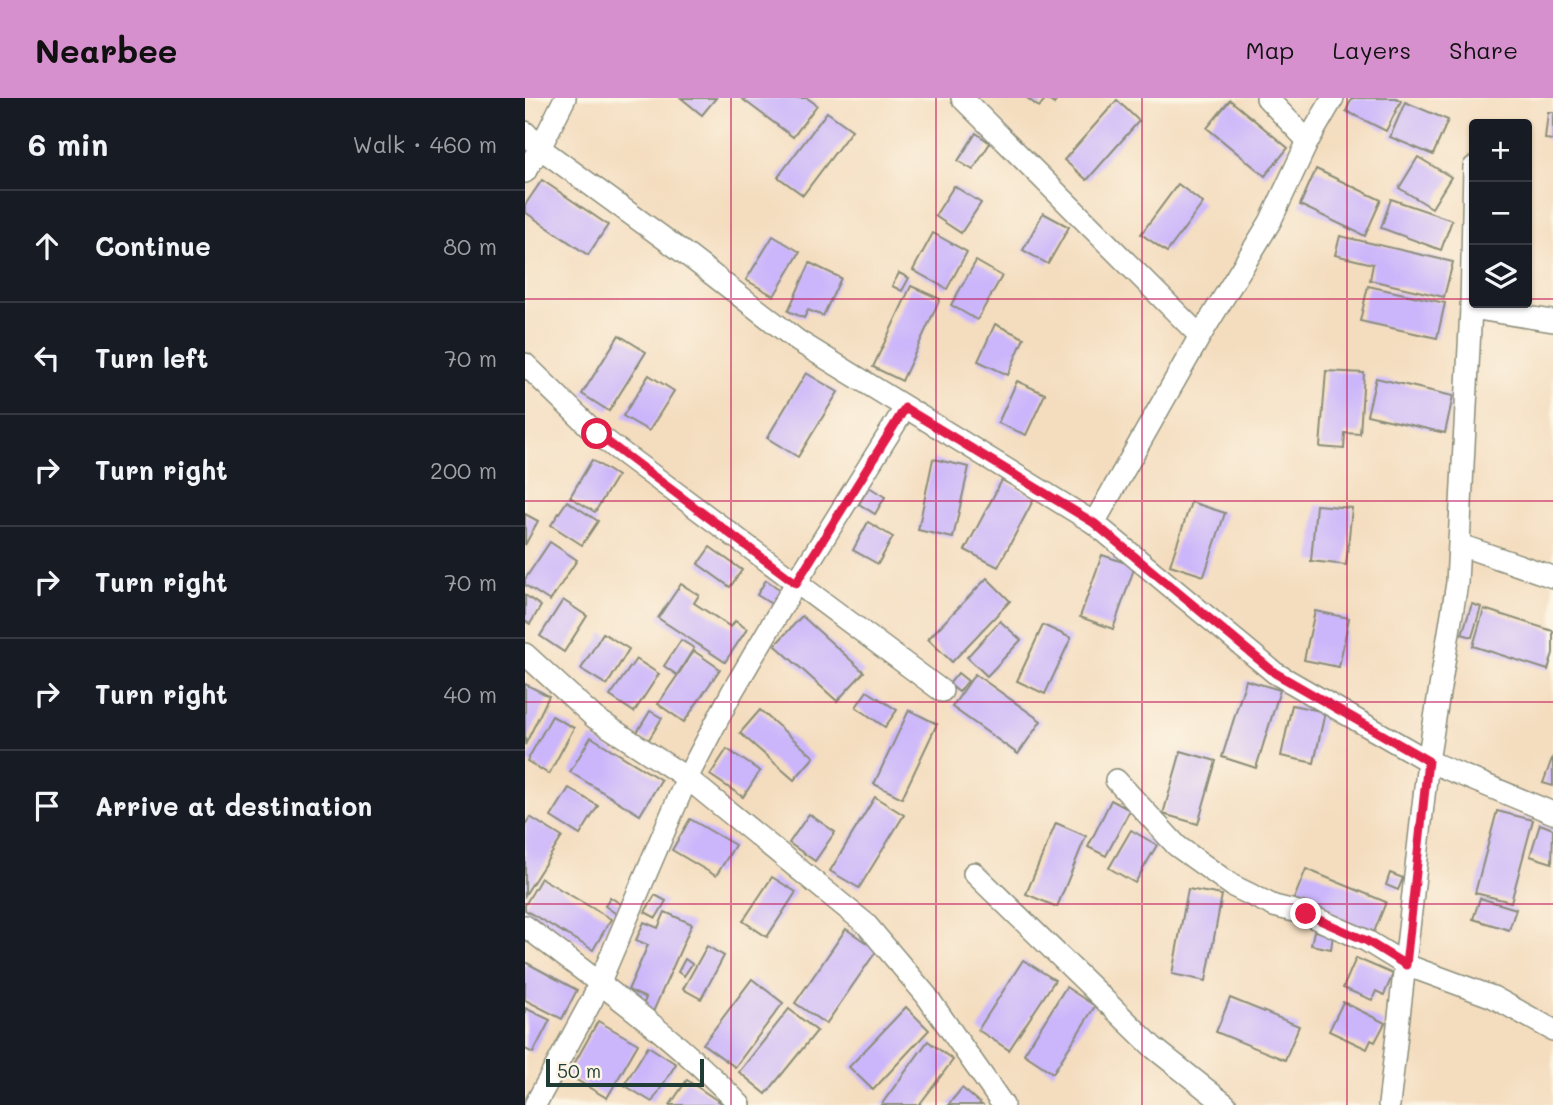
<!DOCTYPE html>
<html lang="en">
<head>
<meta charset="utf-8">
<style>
	body { margin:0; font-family:Mali,sans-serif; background:#242831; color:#f1f3f6 }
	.controls { position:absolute; right:21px; top:21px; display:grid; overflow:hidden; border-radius:7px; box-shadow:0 2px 5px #0004 }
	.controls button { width:63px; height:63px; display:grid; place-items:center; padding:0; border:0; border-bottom:2px solid #363941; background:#171b24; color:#f1f3f6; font:35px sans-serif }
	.scale { position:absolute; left:21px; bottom:18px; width:158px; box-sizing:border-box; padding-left:7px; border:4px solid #1f3d34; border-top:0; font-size:19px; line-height:24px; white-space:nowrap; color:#1f3d34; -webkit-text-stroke:5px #fcf5e5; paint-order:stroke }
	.stop { position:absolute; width:21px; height:21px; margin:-16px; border:5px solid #e11d48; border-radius:50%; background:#fff }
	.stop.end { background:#e11d48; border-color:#fff; box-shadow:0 2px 7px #0008 }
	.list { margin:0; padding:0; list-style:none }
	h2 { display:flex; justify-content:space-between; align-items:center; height:91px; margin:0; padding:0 28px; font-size:30px }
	h2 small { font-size:23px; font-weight:400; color:#9ea1a6 }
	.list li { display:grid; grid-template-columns:46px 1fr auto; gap:21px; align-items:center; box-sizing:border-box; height:112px; padding:0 28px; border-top:2px solid #363941 }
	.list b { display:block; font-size:26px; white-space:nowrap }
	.list em { font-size:23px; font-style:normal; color:#9ea1a6 }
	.icon { flex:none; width:38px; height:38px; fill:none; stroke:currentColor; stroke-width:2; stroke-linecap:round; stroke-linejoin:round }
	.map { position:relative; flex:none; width:1028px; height:1007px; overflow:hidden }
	header { display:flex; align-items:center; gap:42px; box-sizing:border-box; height:98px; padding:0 35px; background:#d690ce; color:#111 }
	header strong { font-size:33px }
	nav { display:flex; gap:38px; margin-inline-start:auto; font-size:24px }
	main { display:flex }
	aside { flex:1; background:#171b24 }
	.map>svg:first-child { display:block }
	.building { fill:#cbb5fb }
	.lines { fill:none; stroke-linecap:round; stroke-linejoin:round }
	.minor-casing { stroke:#8a8d7a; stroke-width:24 }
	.minor { stroke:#fff; stroke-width:21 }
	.route { stroke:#e11d48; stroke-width:9 }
	.grid { fill:none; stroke:#c2185b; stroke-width:2; stroke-opacity:0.55 }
</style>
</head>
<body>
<header>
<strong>Nearbee</strong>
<nav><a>Map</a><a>Layers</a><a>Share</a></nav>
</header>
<main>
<aside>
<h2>6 min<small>Walk · 460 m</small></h2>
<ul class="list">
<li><svg class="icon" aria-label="ahead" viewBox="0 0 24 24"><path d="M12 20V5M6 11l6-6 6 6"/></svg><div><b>Continue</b></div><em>80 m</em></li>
<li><svg class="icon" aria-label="left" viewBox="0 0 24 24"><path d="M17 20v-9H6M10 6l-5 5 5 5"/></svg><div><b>Turn left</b></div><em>70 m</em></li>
<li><svg class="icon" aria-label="right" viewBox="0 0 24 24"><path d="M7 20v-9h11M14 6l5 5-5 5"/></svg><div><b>Turn right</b></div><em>200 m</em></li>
<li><svg class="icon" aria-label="right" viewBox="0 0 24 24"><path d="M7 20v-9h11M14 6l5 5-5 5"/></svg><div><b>Turn right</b></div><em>70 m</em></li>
<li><svg class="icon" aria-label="right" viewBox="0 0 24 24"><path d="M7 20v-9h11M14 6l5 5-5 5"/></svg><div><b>Turn right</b></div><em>40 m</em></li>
<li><svg class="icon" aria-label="arrive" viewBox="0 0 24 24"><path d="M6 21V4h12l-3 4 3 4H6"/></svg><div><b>Arrive at destination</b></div></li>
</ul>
</aside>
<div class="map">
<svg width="1028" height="1007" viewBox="0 0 1028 1007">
	<rect width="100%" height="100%" fill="#fcf5e5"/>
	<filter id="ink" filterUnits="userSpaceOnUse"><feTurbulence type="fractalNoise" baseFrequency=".0143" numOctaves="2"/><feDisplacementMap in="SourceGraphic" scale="14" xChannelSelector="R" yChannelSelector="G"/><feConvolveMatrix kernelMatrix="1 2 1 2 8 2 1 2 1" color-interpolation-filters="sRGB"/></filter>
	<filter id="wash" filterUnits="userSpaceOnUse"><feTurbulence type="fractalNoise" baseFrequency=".00686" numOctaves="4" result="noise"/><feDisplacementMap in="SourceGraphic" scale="28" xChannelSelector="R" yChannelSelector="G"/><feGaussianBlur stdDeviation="1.57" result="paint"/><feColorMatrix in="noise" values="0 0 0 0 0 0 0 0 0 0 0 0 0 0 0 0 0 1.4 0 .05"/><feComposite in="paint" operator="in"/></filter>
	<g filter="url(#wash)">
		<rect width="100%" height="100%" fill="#f4ddbf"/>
		<g id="blocks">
			<g class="building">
				<polygon points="156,0 191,0 177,17"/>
				<polygon points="216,0 282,0 292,7 268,39"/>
				<polygon points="502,0 533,0 529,6 521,0 514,9"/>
				<polygon points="827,0 871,0 876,3 861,33 821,13"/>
				<polygon points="592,2 614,23 562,82 539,62"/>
				<polygon points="705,2 763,50 740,78 682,30"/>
				<polygon points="880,4 923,22 908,57 865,39"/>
				<polygon points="302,14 327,32 278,97 253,79"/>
				<polygon points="1023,14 1028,14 1028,42 1020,41"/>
				<polygon points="451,35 465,45 448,72 433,63"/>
				<polygon points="893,59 926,79 907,110 874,90"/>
				<polygon points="791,71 856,102 840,138 775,107"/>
				<polygon points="17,82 83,127 63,157 0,114 0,107"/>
				<polygon points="653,86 678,105 642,154 616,136"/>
				<polygon points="429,88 456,105 436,135 410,118"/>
				<polygon points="866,101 927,122 916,152 856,130"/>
				<polygon points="518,115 544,129 523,166 498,152"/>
				<polygon points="408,135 442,154 422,191 388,172"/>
				<polygon points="248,138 275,154 249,198 221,182"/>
				<polygon points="815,138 928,164 919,199 845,182 848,166 810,157"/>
				<polygon points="451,163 477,178 452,222 426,207"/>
				<polygon points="285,165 316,180 298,218 283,212 279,220 263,213"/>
				<polygon points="374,175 384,180 377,193 367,188"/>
				<polygon points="386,188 415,201 377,283 348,269"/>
				<polygon points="843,188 920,205 912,240 835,223"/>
				<polygon points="470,226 499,240 483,277 453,263"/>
				<polygon points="94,237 121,254 84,313 57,296"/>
				<polygon points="801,273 839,275 835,336 820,335 819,351 795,349"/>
				<polygon points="281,275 313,294 273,359 242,340"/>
				<polygon points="124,277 149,293 124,333 98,318"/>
				<polygon points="851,280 928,298 920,335 842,317"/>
				<polygon points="492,283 520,296 501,337 473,325"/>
				<polygon points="408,361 444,369 428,440 393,432"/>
				<polygon points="67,362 92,378 70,414 45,399"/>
				<polygon points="477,382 510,399 473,469 440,452"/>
				<polygon points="344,389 360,399 350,416 334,406"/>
				<polygon points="42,403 73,423 57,447 26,427"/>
				<polygon points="666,404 700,415 679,478 645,467"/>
				<polygon points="791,407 827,410 821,467 786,463"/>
				<polygon points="0,416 13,423 0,447"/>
				<polygon points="343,424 368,439 353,466 328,452"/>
				<polygon points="25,444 52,462 25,503 0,487 0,481"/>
				<polygon points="185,449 217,472 205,489 173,466"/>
				<polygon points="577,457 610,468 588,531 555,519"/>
				<polygon points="462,480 485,503 427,564 403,541"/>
				<polygon points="241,482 257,493 248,507 232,497"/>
				<polygon points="156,486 174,497 169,505 206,529 210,523 222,531 200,564 133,520"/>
				<polygon points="0,497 16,508 5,526 0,523"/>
				<polygon points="38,502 62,518 39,554 15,538"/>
				<polygon points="947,506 956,509 947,539 937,536"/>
				<polygon points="959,511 1028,533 1028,555 1023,572 948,548"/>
				<polygon points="790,513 824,520 814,569 779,562"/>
				<polygon points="277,518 339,574 312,603 250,547"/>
				<polygon points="475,523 496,542 462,578 442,559"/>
				<polygon points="518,527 546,540 520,596 492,583"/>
				<polygon points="78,535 104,551 82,587 56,571"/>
				<polygon points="156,542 169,550 152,577 139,568"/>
				<polygon points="169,553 195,571 159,624 133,606"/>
				<polygon points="111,561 134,576 109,614 85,598"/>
				<polygon points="433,575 443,583 434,594 424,586"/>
				<polygon points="450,576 516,623 493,656 427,609"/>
				<polygon points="721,582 755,592 731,670 697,659"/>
				<polygon points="0,586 24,598 0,647"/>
				<polygon points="342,593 372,612 360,629 331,609"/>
				<polygon points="767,607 800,614 789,665 756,658"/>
				<polygon points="235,612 289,659 269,682 215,635"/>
				<polygon points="384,612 412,626 377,700 349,686"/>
				<polygon points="125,613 137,620 123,643 111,636"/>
				<polygon points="27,618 49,630 24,676 2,663"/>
				<polygon points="66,639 136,682 115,717 45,674"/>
				<polygon points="202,651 235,673 218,699 185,677"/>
				<polygon points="656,653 691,663 673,726 638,716"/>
				<polygon points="1028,658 1028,688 1018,685"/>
				<polygon points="44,690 73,708 55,737 26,719"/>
				<polygon points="350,699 379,717 334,790 305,773"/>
				<polygon points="586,702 605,712 581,758 563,749"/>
				<polygon points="972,713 1008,722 986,804 950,795"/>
				<polygon points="284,716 310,734 290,763 264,745"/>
				<polygon points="5,719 37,739 0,797 0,727"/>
				<polygon points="165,721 210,747 191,778 147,752"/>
				<polygon points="531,725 561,738 532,809 501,796"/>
				<polygon points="1015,726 1028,731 1027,765 1005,758"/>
				<polygon points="606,732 632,747 610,785 584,770"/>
				<polygon points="781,771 861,804 849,834 769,801"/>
				<polygon points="865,775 878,780 873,792 861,787"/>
				<polygon points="247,779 271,794 242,839 218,823"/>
				<polygon points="16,780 86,821 68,852 0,812 0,807"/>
				<polygon points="663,791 697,797 681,883 647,876"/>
				<polygon points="130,797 141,803 131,820 120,814"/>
				<polygon points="85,799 99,808 93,817 80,808"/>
				<polygon points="955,800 991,811 984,832 948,821"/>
				<polygon points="140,814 167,826 128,914 117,909 121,900 103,892 123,847 111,842 119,824 133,830"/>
				<polygon points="321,831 352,852 301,926 270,905"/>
				<polygon points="789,833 808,837 806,851 786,847"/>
				<polygon points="182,848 199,858 176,901 158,891"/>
				<polygon points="831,860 868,876 859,897 851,893 847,902 818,890"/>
				<polygon points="160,861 167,866 159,878 153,874"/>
				<polygon points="498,862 530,882 484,952 453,932"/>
				<polygon points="0,864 52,892 37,921 0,902"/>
				<polygon points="227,881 258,905 210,969 178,946"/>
				<polygon points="541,889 570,908 528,975 499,956"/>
				<polygon points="705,900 774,928 760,962 691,934"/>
				<polygon points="818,904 860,925 850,944 846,942 842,951 804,933"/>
				<polygon points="381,909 404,932 348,992 324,969"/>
				<polygon points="0,910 25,922 8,955 0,951"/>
				<polygon points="264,911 292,933 241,996 214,974"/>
				<polygon points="73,923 113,946 82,1000 43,977"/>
				<polygon points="403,943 428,962 394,1007 356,1007"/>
				<polygon points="123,948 151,966 127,1004 99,987"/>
				<polygon points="162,982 199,1007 145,1007"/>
				<polygon points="437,990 457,1007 423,1007"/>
			</g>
		</g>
	</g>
	<g filter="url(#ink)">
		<use href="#blocks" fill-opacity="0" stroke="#8a8d7a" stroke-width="2"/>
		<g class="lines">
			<g class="minor-casing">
				<g id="minor">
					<polyline points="437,0 675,238"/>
					<polyline points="742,0 783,43"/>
					<polyline points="0,34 15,50 166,160 273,243 569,425 750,575 903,663 1028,715"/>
					<polyline points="0,74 15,50 40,0"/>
					<polyline points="946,210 1028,223"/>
					<polyline points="0,266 72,336 417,593"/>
					<polyline points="569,425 675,238 745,124 783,43 808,0"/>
					<polyline points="935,447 1028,479"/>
					<polyline points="0,556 70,620 162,680 341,826 401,897 478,1007"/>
					<polyline points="591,682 652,748 708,788 749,808 781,816 842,843 881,867 968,899 1028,932"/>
					<polyline points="449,775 629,950 701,1007"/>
					<path d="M0 828C74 885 151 940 215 1007"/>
					<polyline points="10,1007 67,902 162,680 207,594 271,485 380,310"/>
					<polyline points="864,1007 903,663 932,485 946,210 949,69"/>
				</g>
			</g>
			<use href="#minor" class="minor"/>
		</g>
	</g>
	<g class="lines" filter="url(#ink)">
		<polyline class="route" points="72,336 271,485 380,310 569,425 750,575 903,663 881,867 842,843 781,816"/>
	</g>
	<path class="grid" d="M206 0V1007M411 0V1007M617 0V1007M822 0V1007M0 201H949M1002 201H1028M0 403H1028M0 604H1028M0 806H1028"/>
</svg>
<div class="controls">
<button>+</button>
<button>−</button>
<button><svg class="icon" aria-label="layers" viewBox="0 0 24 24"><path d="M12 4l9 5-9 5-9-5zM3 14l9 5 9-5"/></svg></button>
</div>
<div class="scale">50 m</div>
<div class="stop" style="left:72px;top:336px"></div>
<div class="stop end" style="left:781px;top:816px"></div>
</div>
</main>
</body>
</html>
